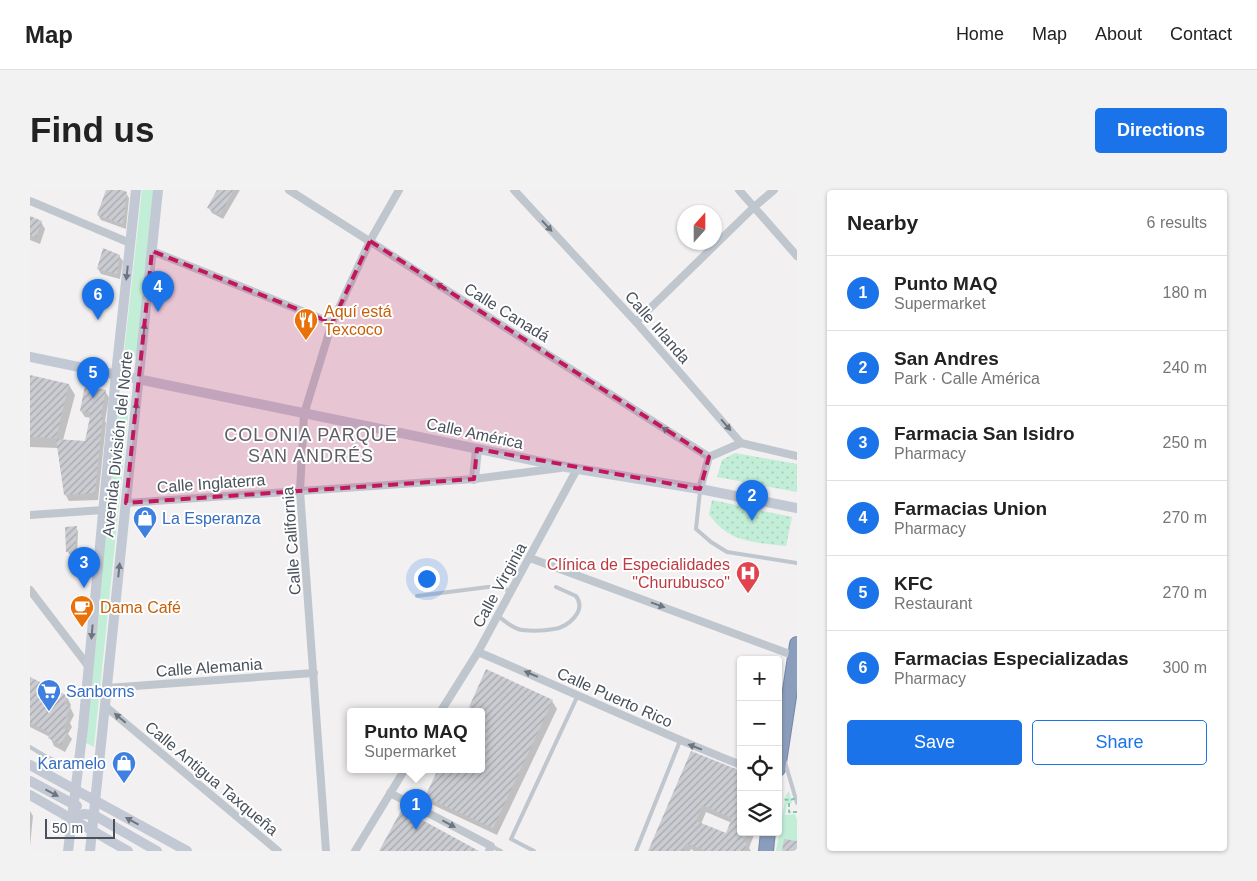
<!DOCTYPE html>
<html lang="en">
<head>
<meta charset="utf-8">
<style>
	body { margin:0; font-family:Helvetica,sans-serif; background:#f2f2f2; color:#222 }
	.controls { position:absolute; right:15px; bottom:15px; display:grid; overflow:hidden; border-radius:5px; box-shadow:0 1px 4px #0004 }
	.controls button { width:45px; height:45px; display:grid; place-items:center; padding:0; border:0; border-bottom:1px solid #e0e0e0; background:#fff; color:#222; font:25px sans-serif }
	.compass { position:absolute; left:647px; top:15px; width:45px; height:45px; border-radius:50%; background:#fff; box-shadow:0 1px 4px #0004; rotate:21deg }
	.scale { position:absolute; left:15px; bottom:12px; width:70px; box-sizing:border-box; padding-left:5px; border:2px solid #49515c; border-top:0; font-size:14px; line-height:18px; white-space:nowrap; color:#49515c; -webkit-text-stroke:4px #fff; paint-order:stroke }
	.you { position:absolute; left:396px; top:388px; width:18px; height:18px; margin:-12px; border:4px solid #fff; border-radius:50%; background:#1a73e8; box-shadow:0 0 0 8px #1a73e833 }
	.badge { display:grid; place-items:center; width:32px; height:32px; border-radius:50%; background:#1a73e8; color:#fff; font-size:16px; font-weight:700 }
	.pin { position:absolute; translate:-50% -41px; filter:drop-shadow(0 1px 2px #0008) }
	.pin::after { content:''; position:absolute; top:26px; width:18px; height:15px; background:inherit; clip-path:polygon(0 0,100% 0,50% 100%) }
	.popup { position:absolute; left:317px; top:518px; width:138px; height:65px; box-sizing:border-box; display:grid; place-content:center; border-radius:5px; background:#fff; filter:drop-shadow(0 1px 4px #0005); font-size:16px; white-space:nowrap; color:#767676 }
	.popup b { font-size:19px; color:#222 }
	.popup::after { content:''; position:absolute; left:50%; top:100%; margin-left:-10px; border:10px solid transparent; border-top-color:#fff }
	.list { margin:0; padding:0; list-style:none }
	h2 { display:flex; justify-content:space-between; align-items:center; height:65px; margin:0; padding:0 20px; font-size:21px }
	h2 small { font-size:16px; font-weight:400; color:#767676 }
	.list li { display:grid; grid-template-columns:32px 1fr auto; gap:15px; align-items:center; box-sizing:border-box; height:75px; padding:0 20px; border-top:1px solid #e0e0e0 }
	.list b { display:block; font-size:19px; white-space:nowrap }
	.list p { margin:0; font-size:16px; white-space:nowrap; color:#767676 }
	.list em { font-size:16px; font-style:normal; color:#767676 }
	.actions { display:flex; gap:10px; padding:15px 20px }
	.actions a { flex:1; padding:11px 0; border:1px solid #1a73e8; border-radius:5px; text-align:center; font-size:18px; color:#1a73e8 }
	.actions .main { background:#1a73e8; color:#fff }
	.icon { flex:none; width:28px; height:28px; fill:none; stroke:currentColor; stroke-width:2; stroke-linecap:round; stroke-linejoin:round }
	.map { position:relative; flex:none; width:767px; height:661px; overflow:hidden; border-radius:5px }
	header { display:flex; align-items:center; gap:30px; box-sizing:border-box; height:70px; padding:0 25px; background:#fff; border-bottom:1px solid #e0e0e0 }
	header strong { font-size:24px }
	nav { display:flex; gap:28px; margin-inline-start:auto; font-size:18px }
	.intro { display:flex; align-items:center; justify-content:space-between; box-sizing:border-box; height:120px; padding:0 30px }
	h1 { margin:0; font-size:35px }
	.button { padding:12px 22px; border-radius:5px; background:#1a73e8; color:#fff; font-size:18px; font-weight:700 }
	main { display:flex; gap:30px; padding:0 30px }
	aside { flex:1; background:#fff; border-radius:5px; box-shadow:0 1px 4px #0004 }
	.map>svg:first-child { display:block }
	.grass { fill:#c2edd7 }
	.park { fill:url(#park-dots) }
	.shadow { fill:#0003; fill-rule:evenodd }
	.building { fill:url(#building-hatch); fill-rule:evenodd }
	.lines { fill:none; stroke-linecap:round; stroke-linejoin:round }
	.highway-casing { stroke:#7688a7; stroke-width:16 }
	.path { stroke:#7cc9ab; stroke-width:2; stroke-dasharray:4 2.5; stroke-linecap:butt }
	.lane { stroke:#bfc6ce; stroke-width:4 }
	.street { stroke:#bfc6ce; stroke-width:8 }
	.secondary { stroke:#c2c9d5; stroke-width:10 }
	.highway { stroke:#8b9dbc; stroke-width:14 }
	.path-bridge { stroke:#7cc9ab; stroke-width:2; stroke-dasharray:4 2.5; stroke-linecap:butt }
	.oneway { fill:#6c747e }
	.oneway2 { fill:#6d7580 }
	.marked { fill:#c2185b; fill-opacity:0.2; stroke:#c2185b; stroke-width:4; stroke-dasharray:10 6; stroke-linejoin:round }
	.labels { text-anchor:middle; stroke-width:4; stroke-linejoin:round; paint-order:stroke }
	.food-label { font-size:16px; fill:#c56008; stroke:#fff; text-anchor:start }
	.street-label { font-size:16px; fill:#49515c; stroke:#fff }
	.shop-label { font-size:16px; fill:#366cbe; stroke:#fff; text-anchor:start }
	.health-label { font-size:16px; fill:#be3a42; stroke:#fff; text-anchor:end }
	.neighbourhood-label { font-size:18px; letter-spacing:1px; fill:#5d5f65; stroke:#fff }
</style>
</head>
<body>
<header>
<strong>Map</strong>
<nav><a>Home</a><a>Map</a><a>About</a><a>Contact</a></nav>
</header>
<div class="intro"><h1>Find us</h1><a class="button">Directions</a></div>
<main>
<div class="map">
<svg width="767" height="661" viewBox="0 0 767 661">
	<defs>
		<pattern id="park-dots" width="8" height="8" patternUnits="userSpaceOnUse" patternTransform="scale(1.25)"><rect width="8" height="8" fill="#c2edd7"/><path d="M2 2h.1M6 6h.1" fill="none" stroke="#a8cdbb" stroke-width="1.8" stroke-linecap="round"/></pattern>
		<pattern id="building-hatch" width="6" height="6" patternUnits="userSpaceOnUse" patternTransform="scale(1.25)"><rect width="6" height="6" fill="#caccd2"/><path d="M-1 1l2-2M0 6l6-6M5 7l2-2" fill="none" stroke="#a6a8ae"/></pattern>
	</defs>
	<rect width="100%" height="100%" fill="#f2f0f0"/>
	<g class="grass">
		<polygon points="112,0 124,0 107,167 94,163"/>
		<polygon points="88,206 100,208 64,557 56,553"/>
		<polygon points="759,601 762,613 757,614 755,625 765,624 767,630 767,661 746,661 756,605"/>
	</g>
	<g class="park">
		<polygon points="705,263 767,274 767,302 687,287 692,270"/>
		<path d="M682 310 762 327 756 356C725 352 698 353 679 324Z"/>
	</g>
	<g class="shadow">
		<polygon points="78,0 88,0 96,3 99,8 96,39 71,30 68,25"/>
		<polygon points="189,0 210,0 193,29 182,23 179,18"/>
		<polygon points="0,28 11,32 15,39 10,54 0,50"/>
		<polygon points="89,66 93,71 90,89 71,84 68,79"/>
		<polygon points="0,187 39,195 45,205 33,250 56,252 61,228 55,227 51,221 75,201 79,208 75,231 76,233 68,310 39,311 35,304 28,258 0,257"/>
		<polygon points="37,338 46,338 48,341 47,365 40,365 38,362"/>
		<polygon points="0,488 37,507 41,515 40,517 44,525 40,533 42,537 38,544 42,549 35,562 24,556 20,547 0,537"/>
		<polygon points="522,511 527,519 467,645 401,614 397,607 410,579 451,579 451,540 455,531 451,529 451,521 443,521 440,517"/>
		<path d="M662 562 711 642H723L724 645 719 658 721 661H664L661 659 660 661H620ZM676 622 702 633 696 645 671 634Z"/>
		<polygon points="0,621 3,626 0,656"/>
	</g>
	<g class="building">
		<polygon points="76,0 92,0 97,2 93,34 67,25"/>
		<polygon points="187,0 204,0 190,24 177,18"/>
		<polygon points="0,26 12,31 6,48 0,45"/>
		<polygon points="73,58 90,65 87,84 67,79"/>
		<polygon points="0,185 39,194 26,248 0,247"/>
		<polygon points="55,195 76,200 71,225 73,226 65,303 34,305 26,249 55,251 61,222 50,221"/>
		<polygon points="47,336 45,362 36,362 35,337"/>
		<polygon points="456,479 523,510 463,638 395,607 408,579 451,579 451,537 455,528 451,525 451,521 445,521 439,517"/>
		<polygon points="0,487 38,506 34,513 41,517 35,527 38,528 33,538 38,541 31,555 18,548 20,543 0,533"/>
		<path d="M661 561 711 581V642H718L714 652 717 653 714 661H676L656 653 653 661H618ZM672 615 702 628 696 643 666 631Z"/>
		<polygon points="372,619 449,661 349,661"/>
		<polygon points="754,649 767,651 767,661 752,661"/>
	</g>
	<g class="lines">
		<g class="highway-casing">
			<g id="highway">
				<polyline points="748,579 767,454"/>
				<polyline points="736,661 738,642"/>
			</g>
		</g>
		<polyline class="path" points="759,613 759,622 767,622"/>
		<g class="lane">
			<polyline points="670,301 666,339 681,352 697,362 767,373"/>
			<polyline points="387,406 458,397 466,397 482,401"/>
			<path d="M468 426C475 431 483 439 492 440 501 441 514 441 524 439 538 437 557 421 546 406L526 397"/>
			<polyline points="0,557 15,566"/>
			<polyline points="755,572 767,613"/>
			<polyline points="8,579 15,566 26,571"/>
			<polyline points="461,656 471,661"/>
			<polyline points="504,661 481,649 548,505"/>
			<polyline points="606,661 650,551"/>
		</g>
		<g class="street">
			<polyline points="259,0 679,267"/>
			<polyline points="484,0 606,132 711,253 767,266"/>
			<polyline points="709,0 767,66"/>
			<polyline points="0,11 100,53"/>
			<polyline points="122,61 302,133"/>
			<polyline points="606,132 724,17 744,0"/>
			<polyline points="670,299 679,267 711,253"/>
			<polyline points="96,313 444,289 530,278"/>
			<polyline points="0,325 73,320"/>
			<polyline points="500,368 765,466"/>
			<polyline points="0,400 59,477"/>
			<path d="M448 462C536 499 622 540 711 575"/>
			<polyline points="77,498 284,483"/>
			<polyline points="75,516 248,661"/>
			<polyline points="411,521 448,462 547,279"/>
			<polyline points="360,603 461,656 459,661"/>
			<polyline points="296,661 270,301 274,224 302,133 340,51 369,0"/>
			<polyline points="325,661 375,579"/>
		</g>
		<g class="secondary">
			<polyline points="0,167 536,277 670,299 767,318"/>
			<polyline points="444,289 447,259"/>
			<polyline points="0,575 157,661"/>
			<polyline points="0,591 47,616"/>
			<polyline points="0,605 98,661"/>
			<polyline points="41,629 53,624 64,625 127,661"/>
			<polyline points="38,661 53,538 86,184 106,0"/>
			<polyline points="60,661 128,0"/>
		</g>
		<use href="#highway" class="highway"/>
		<polyline class="path-bridge" points="748,609 760,610 767,608"/>
	</g>
	<defs><path id="oneway-solid" d="M-6-.8H1V-3.2L6.5 0L1 3.2V.8H-6Z" transform="scale(1.25)"/></defs>
	<g class="oneway">
		<use href="#oneway-solid" transform="translate(517 36) rotate(47)"/>
		<use href="#oneway-solid" transform="translate(412 97) rotate(-148)"/>
		<use href="#oneway-solid" transform="translate(696 235) rotate(49)"/>
		<use href="#oneway-solid" transform="translate(638 241) rotate(-148)"/>
		<use href="#oneway-solid" transform="translate(628 415) rotate(20)"/>
		<use href="#oneway-solid" transform="translate(501 484) rotate(-157)"/>
		<use href="#oneway-solid" transform="translate(90 528) rotate(-140)"/>
		<use href="#oneway-solid" transform="translate(665 557) rotate(-159)"/>
		<use href="#oneway-solid" transform="translate(419 634) rotate(28)"/>
	</g>
	<g class="oneway2">
		<use href="#oneway-solid" transform="translate(97 83) rotate(96)"/>
		<use href="#oneway-solid" transform="translate(114 140) rotate(-84)"/>
		<use href="#oneway-solid" transform="translate(106 219) rotate(-84)"/>
		<use href="#oneway-solid" transform="translate(89 380) rotate(-84)"/>
		<use href="#oneway-solid" transform="translate(62 442) rotate(95)"/>
		<use href="#oneway-solid" transform="translate(22 603) rotate(28)"/>
		<use href="#oneway-solid" transform="translate(102 631) rotate(-151)"/>
	</g>
	<path class="marked" d="M340 51 679 267 670 299 447 259 444 289 96 313 122 61 302 133Z"/>
	<defs>
		<g id="restaurant-pin" transform="scale(1.25)"><path d="M0 17L-7.5 6A9.5 9.5 0 1 1 7.5 6Z" fill="#e8710a" stroke="#fff"/><path d="M-5-6h1v4h1v-4h1v4h1v-4h1v5L-1.5 .5V6h-2V.5L-5-1ZM5-6V6H3V1.5H1.5Q1.5-4 5-6Z" fill="#fff"/></g>
		<g id="shop-pin" transform="scale(1.25)"><path d="M0 17L-7.5 6A9.5 9.5 0 1 1 7.5 6Z" fill="#3f7fe0" stroke="#fff"/><path d="M-5-2.5h2.3a2.7 3.5 0 0 1 5.4 0H5L5.5 6h-11ZM-1.5-2.5h3a1.5 2.3 0 0 0-3 0Z" fill="#fff"/></g>
		<g id="hospital-pin" transform="scale(1.25)"><path d="M0 17L-7.5 6A9.5 9.5 0 1 1 7.5 6Z" fill="#e0444e" stroke="#fff"/><path d="M-5-5h3v3.5h4V-5h3V5h-3V1.5h-4V5h-3Z" fill="#fff"/></g>
		<g id="cafe-pin" transform="scale(1.25)"><path d="M0 17L-7.5 6A9.5 9.5 0 1 1 7.5 6Z" fill="#e8710a" stroke="#fff"/><path d="M-5.5-4.5H6V0H3Q3 3.5 0 3.5H-2.5Q-5.5 3.5-5.5 0ZM3-3.2v2h1.7v-2ZM-6 4.5H4V6H-6Z" fill="#fff"/></g>
		<g id="supermarket-pin" transform="scale(1.25)"><path d="M0 17L-7.5 6A9.5 9.5 0 1 1 7.5 6Z" fill="#3f7fe0" stroke="#fff"/><path d="M-6-5.5h2.5l.6 2H6L4.5 2H-2.5L-4.4-4H-6ZM-1.5 3.2a1.3 1.3 0 1 0 .1 0ZM3 3.2a1.3 1.3 0 1 0 .1 0Z" fill="#fff"/></g>
	</defs>
	<g fill-rule="evenodd">
		<use href="#restaurant-pin" x="276" y="130"/>
		<use href="#shop-pin" x="115" y="328"/>
		<use href="#hospital-pin" x="718" y="383"/>
		<use href="#cafe-pin" x="52" y="417"/>
		<use href="#supermarket-pin" x="19" y="501"/>
		<use href="#shop-pin" x="94" y="573"/>
	</g>
	<g class="labels">
		<g class="food-label">
			<text x="294" y="127">Aquí está<tspan x="294" dy="18">Texcoco</tspan></text>
			<text x="70" y="423">Dama Café</text>
		</g>
		<g class="street-label">
			<text transform="translate(477 122) rotate(32)" y="6">Calle Canadá</text>
			<text transform="translate(628 137) rotate(49)" y="6">Calle Irlanda</text>
			<text transform="translate(445 243) rotate(12)" y="6">Calle América</text>
			<text transform="translate(87 254) rotate(-84)" y="6">Avenida División del Norte</text>
			<text transform="translate(181 293) rotate(-4)" y="6">Calle Inglaterra</text>
			<text transform="translate(261 351) rotate(-94)" y="6">Calle California</text>
			<text transform="translate(469 395) rotate(-61)" y="6">Calle Virginia</text>
			<text transform="translate(179 477) rotate(-4)" y="6">Calle Alemania</text>
			<text transform="translate(585 507) rotate(24)" y="6">Calle Puerto Rico</text>
			<text transform="translate(182 588) rotate(40)" y="6">Calle Antigua Taxqueña</text>
		</g>
		<g class="shop-label">
			<text x="132" y="334">La Esperanza</text>
			<text x="36" y="507">Sanborns</text>
			<text x="76" y="579" text-anchor="end">Karamelo</text>
		</g>
		<g class="health-label">
			<text x="700" y="380">Clínica de Especialidades<tspan x="700" dy="18">"Churubusco"</tspan></text>
		</g>
		<g class="neighbourhood-label">
			<text x="281" y="251">COLONIA PARQUE<tspan x="281" dy="21">SAN ANDRÉS</tspan></text>
		</g>
	</g>
</svg>
<div class="controls">
<button>+</button>
<button>−</button>
<button><svg class="icon" aria-label="locate" viewBox="0 0 24 24"><circle cx="12" cy="12" r="6"/><path d="M12 2v4M12 18v4M2 12h4M18 12h4"/></svg></button>
<button><svg class="icon" aria-label="layers" viewBox="0 0 24 24"><path d="M12 4l9 5-9 5-9-5zM3 14l9 5 9-5"/></svg></button>
</div>
<svg class="compass" viewBox="-18 -18 36 36"><path d="M0-13l5 13h-10z" fill="#e53935"/><path d="M0 13l5-13h-10z" fill="#767676"/></svg>
<div class="scale">50 m</div>
<div class="you"></div>
<div class="pin badge" style="left:386px;top:640px">1</div>
<div class="popup"><b>Punto MAQ</b>Supermarket</div>
<div class="pin badge" style="left:722px;top:331px">2</div>
<div class="pin badge" style="left:54px;top:398px">3</div>
<div class="pin badge" style="left:128px;top:122px">4</div>
<div class="pin badge" style="left:63px;top:208px">5</div>
<div class="pin badge" style="left:68px;top:130px">6</div>
</div>
<aside>
<h2>Nearby<small>6 results</small></h2>
<ul class="list">
<li><span class="badge">1</span><div><b>Punto MAQ</b><p>Supermarket</p></div><em>180 m</em></li>
<li><span class="badge">2</span><div><b>San Andres</b><p>Park · Calle América</p></div><em>240 m</em></li>
<li><span class="badge">3</span><div><b>Farmacia San Isidro</b><p>Pharmacy</p></div><em>250 m</em></li>
<li><span class="badge">4</span><div><b>Farmacias Union</b><p>Pharmacy</p></div><em>270 m</em></li>
<li><span class="badge">5</span><div><b>KFC</b><p>Restaurant</p></div><em>270 m</em></li>
<li><span class="badge">6</span><div><b>Farmacias Especializadas</b><p>Pharmacy</p></div><em>300 m</em></li>
</ul>
<div class="actions"><a class="main">Save</a><a>Share</a></div>
</aside>
</main>
</body>
</html>
